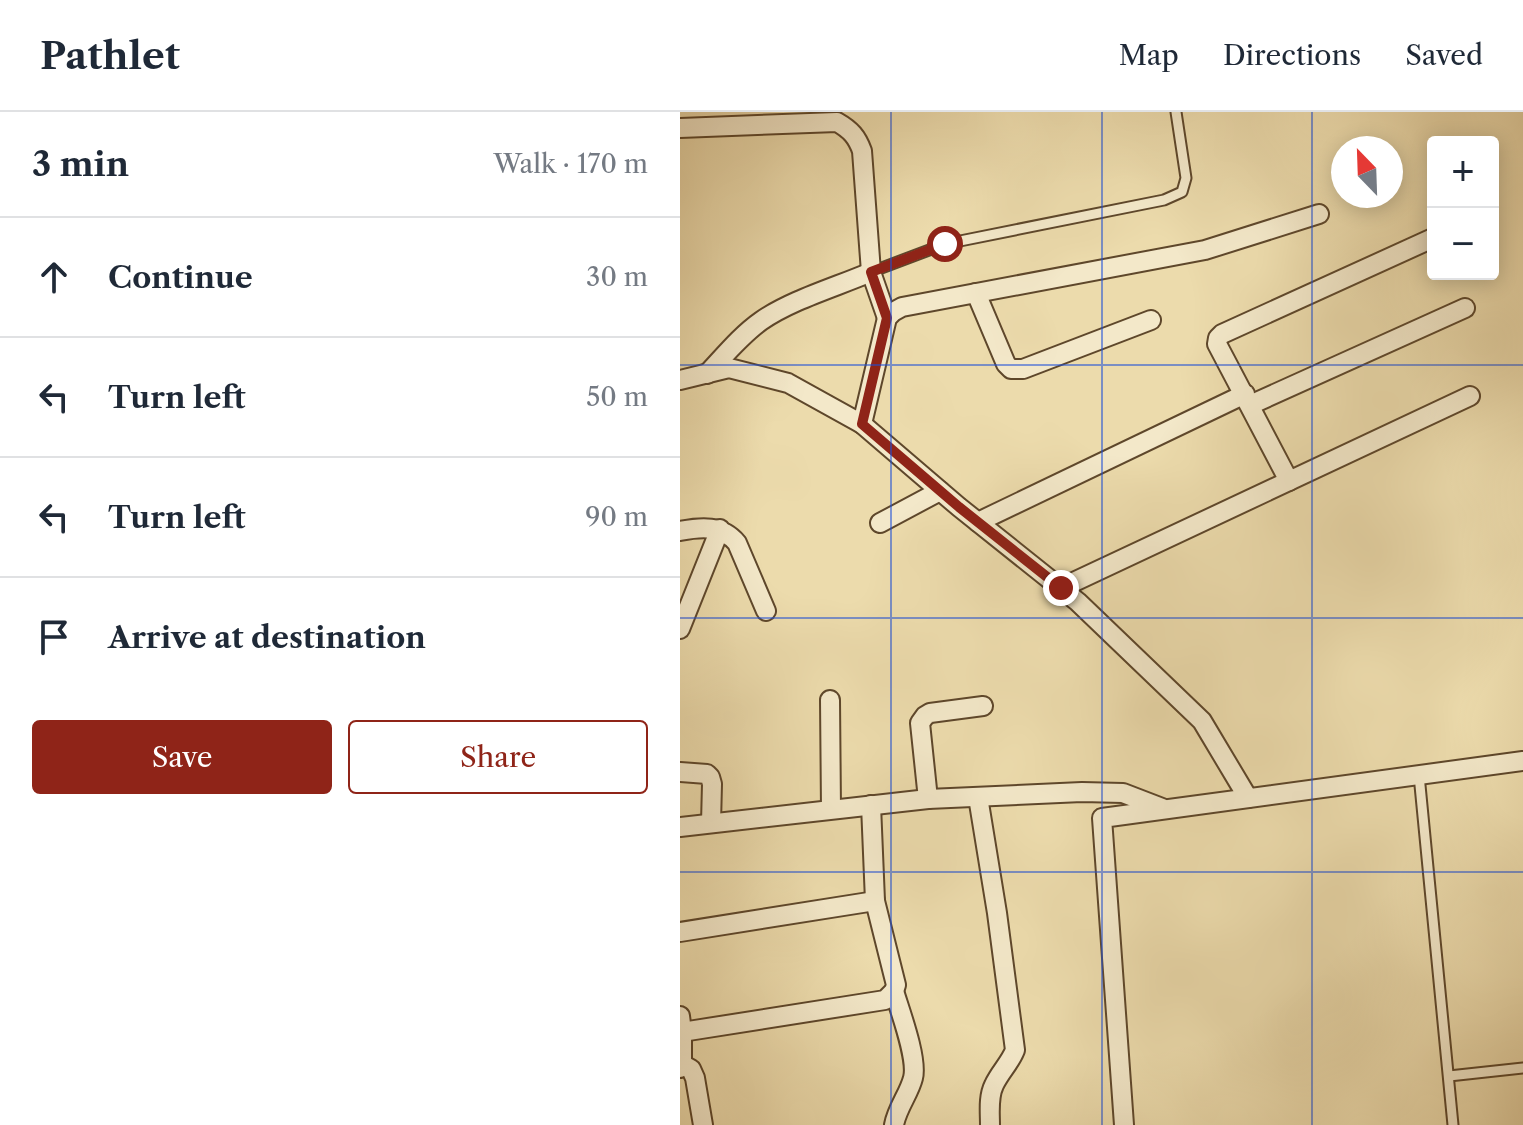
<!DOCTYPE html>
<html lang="en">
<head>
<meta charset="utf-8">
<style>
	body { margin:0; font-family:"Libre Caslon Text",serif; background:#f6f6f7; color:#1f2937 }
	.controls { position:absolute; right:24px; top:24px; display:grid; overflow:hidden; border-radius:8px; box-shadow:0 4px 20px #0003 }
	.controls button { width:72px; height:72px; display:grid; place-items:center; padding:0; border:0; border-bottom:2px solid #e0e1e3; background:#fff; color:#1f2937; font:40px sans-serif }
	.compass { position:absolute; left:651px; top:24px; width:72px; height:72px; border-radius:50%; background:#fff; box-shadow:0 4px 20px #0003; rotate:337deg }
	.stop { position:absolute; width:24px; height:24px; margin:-18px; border:6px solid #8f2418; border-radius:50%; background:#fff }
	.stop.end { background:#8f2418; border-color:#fff; box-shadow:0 2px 8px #0008 }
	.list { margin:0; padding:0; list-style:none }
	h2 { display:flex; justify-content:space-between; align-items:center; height:104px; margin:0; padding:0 32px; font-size:34px }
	h2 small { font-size:26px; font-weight:400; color:#747a83 }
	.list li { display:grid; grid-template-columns:52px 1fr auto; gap:24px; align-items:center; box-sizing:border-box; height:120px; padding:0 32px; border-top:2px solid #e0e1e3 }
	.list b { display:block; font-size:30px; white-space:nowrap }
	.list em { font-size:26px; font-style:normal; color:#747a83 }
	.actions { display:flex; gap:16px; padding:24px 32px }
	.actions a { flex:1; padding:18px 0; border:2px solid #8f2418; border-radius:8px; text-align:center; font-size:28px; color:#8f2418 }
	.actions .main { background:#8f2418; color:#fff }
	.icon { flex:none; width:44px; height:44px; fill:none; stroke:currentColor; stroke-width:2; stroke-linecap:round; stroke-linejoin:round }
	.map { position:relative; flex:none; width:843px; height:1013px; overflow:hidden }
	header { display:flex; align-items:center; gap:48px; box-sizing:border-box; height:112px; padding:0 40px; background:#fff; border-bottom:2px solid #e0e1e3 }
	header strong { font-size:38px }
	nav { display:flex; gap:44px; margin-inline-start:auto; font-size:28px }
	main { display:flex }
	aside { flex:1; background:#fff }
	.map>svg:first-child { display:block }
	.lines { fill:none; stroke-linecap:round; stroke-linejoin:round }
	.service-casing { stroke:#5e472b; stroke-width:13 }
	.minor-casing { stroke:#5e472b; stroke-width:22 }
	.service { stroke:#f3e8c9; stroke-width:9 }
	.minor { stroke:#f3e8c9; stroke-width:18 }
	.route { stroke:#8f2418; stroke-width:10 }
	.grid { fill:none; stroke:#1d4ed8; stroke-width:2; stroke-opacity:0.55 }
</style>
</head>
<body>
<header>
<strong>Pathlet</strong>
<nav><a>Map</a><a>Directions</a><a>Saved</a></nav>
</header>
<main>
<aside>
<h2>3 min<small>Walk · 170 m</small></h2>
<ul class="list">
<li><svg class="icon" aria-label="ahead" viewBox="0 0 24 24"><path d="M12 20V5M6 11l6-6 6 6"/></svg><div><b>Continue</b></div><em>30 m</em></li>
<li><svg class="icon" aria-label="left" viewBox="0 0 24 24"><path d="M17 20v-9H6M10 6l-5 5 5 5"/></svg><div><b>Turn left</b></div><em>50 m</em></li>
<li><svg class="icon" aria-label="left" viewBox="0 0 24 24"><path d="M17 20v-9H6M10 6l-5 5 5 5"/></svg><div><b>Turn left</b></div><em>90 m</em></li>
<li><svg class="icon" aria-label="arrive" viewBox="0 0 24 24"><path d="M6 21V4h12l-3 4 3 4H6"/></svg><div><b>Arrive at destination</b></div></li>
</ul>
<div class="actions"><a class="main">Save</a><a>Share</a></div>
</aside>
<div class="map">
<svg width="843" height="1013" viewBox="0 0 843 1013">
	<rect width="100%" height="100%" fill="#ecdbac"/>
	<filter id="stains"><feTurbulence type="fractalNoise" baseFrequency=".0025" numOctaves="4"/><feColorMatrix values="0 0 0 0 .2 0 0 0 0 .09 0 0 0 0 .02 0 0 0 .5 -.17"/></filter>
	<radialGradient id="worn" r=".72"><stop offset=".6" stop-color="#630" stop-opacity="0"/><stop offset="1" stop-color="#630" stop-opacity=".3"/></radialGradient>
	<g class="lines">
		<g class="service-casing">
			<g id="service">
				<polyline points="191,160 265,132 484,88 502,80 506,66 496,0"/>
				<polyline points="739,663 773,1013"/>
				<polyline points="769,964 843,956"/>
			</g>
		</g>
		<g class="minor-casing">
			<g id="minor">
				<path d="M0 16 157 10C171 18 177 25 182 39L191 160 207 206"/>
				<polyline points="296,181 326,252 331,257 343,257 471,208"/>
				<path d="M27 262C44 244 61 223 81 209 111 188 156 175 191 160"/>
				<polyline points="0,268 49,256 108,271 182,312 279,395 398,490 522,609 568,686"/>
				<polyline points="570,293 785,196"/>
				<polyline points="182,312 207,206 213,200 222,195 525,138 639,102"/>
				<polyline points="609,369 537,232 538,226 542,222 753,126"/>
				<polyline points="298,410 565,282"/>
				<polyline points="200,411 260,379"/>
				<path d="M0 419C21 415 42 413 57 431L86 499"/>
				<polyline points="381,476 790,284"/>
				<polyline points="0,517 40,417"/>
				<polyline points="150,588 151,697"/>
				<polyline points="0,660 27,662 30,665 32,672 31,711"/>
				<path d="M298 685 317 801 335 938C330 951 320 960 314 973 308 985 310 1000 310 1013"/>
				<polyline points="248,687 240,611 245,604 250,601 303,594"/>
				<polyline points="0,715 248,687 402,680 443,681 482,696"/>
				<polyline points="0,820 195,789"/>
				<path d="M214 879C220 899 238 947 233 966 229 982 217 996 214 1013"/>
				<polyline points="0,904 2,920 2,952 0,956"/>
				<polyline points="2,920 205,888 214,879 216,873 195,789 191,693"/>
				<polyline points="2,952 11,957 15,966 23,1013"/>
				<polyline points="444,1013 422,706 843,649"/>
			</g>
		</g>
		<use href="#service" class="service"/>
		<use href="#minor" class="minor"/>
	</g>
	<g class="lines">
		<polyline class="route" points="265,132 191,160 207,206 182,312 279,395 381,476"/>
	</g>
	<path class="grid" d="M211 0V1013M422 0V1013M632 0V1013M0 253H843M0 506H843M0 760H843"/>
	<rect width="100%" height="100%" filter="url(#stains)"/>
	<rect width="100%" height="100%" fill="url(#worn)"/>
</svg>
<div class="controls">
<button>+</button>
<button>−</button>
</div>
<svg class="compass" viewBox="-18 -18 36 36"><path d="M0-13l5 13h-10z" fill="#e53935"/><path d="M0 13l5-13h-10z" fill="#747a83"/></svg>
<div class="stop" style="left:265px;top:132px"></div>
<div class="stop end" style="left:381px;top:476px"></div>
</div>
</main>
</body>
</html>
